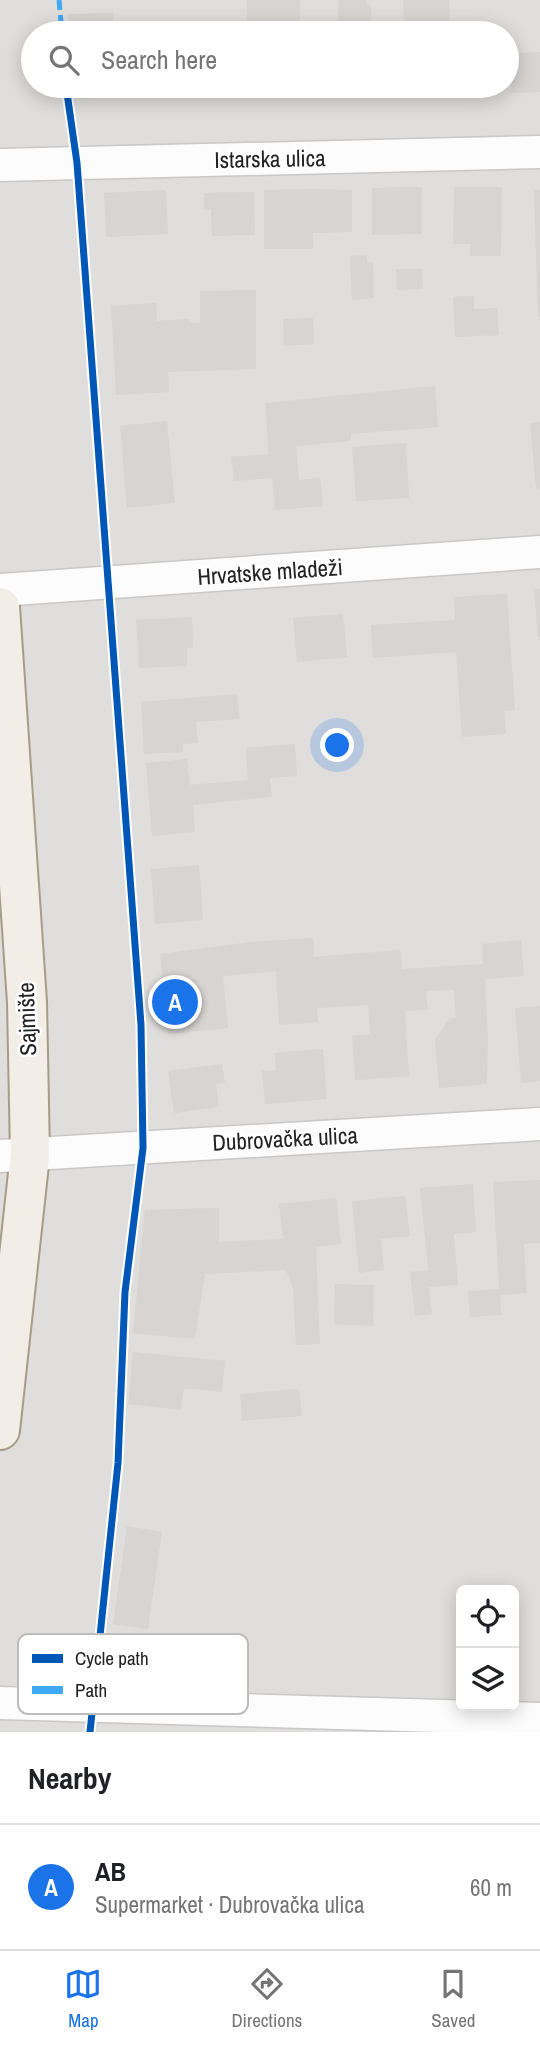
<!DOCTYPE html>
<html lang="en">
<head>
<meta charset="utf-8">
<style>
	body { margin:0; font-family:"Archivo Narrow",sans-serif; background:#f6f6f6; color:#202124 }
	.controls { position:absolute; right:21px; bottom:21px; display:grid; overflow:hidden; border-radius:10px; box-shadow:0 4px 18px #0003 }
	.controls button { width:63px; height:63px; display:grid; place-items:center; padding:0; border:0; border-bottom:2px solid #e0e0e0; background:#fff; color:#202124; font:35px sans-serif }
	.you { position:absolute; left:338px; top:746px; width:24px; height:24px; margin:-18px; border:5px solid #fff; border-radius:50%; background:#1a73e8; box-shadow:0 0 0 10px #1a73e833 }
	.badge { display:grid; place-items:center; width:46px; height:46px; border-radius:50%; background:#1a73e8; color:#fff; font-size:23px; font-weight:700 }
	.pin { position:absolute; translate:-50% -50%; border:4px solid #fff; box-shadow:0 2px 7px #0006 }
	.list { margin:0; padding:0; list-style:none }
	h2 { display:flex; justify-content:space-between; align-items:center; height:91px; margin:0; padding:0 28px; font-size:30px }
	h2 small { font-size:23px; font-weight:400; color:#757577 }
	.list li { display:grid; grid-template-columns:46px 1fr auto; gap:21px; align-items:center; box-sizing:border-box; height:126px; padding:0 28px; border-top:2px solid #e0e0e0 }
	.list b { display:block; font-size:26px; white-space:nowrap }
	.list p { margin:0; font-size:23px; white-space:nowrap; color:#757577 }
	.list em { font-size:23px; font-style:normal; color:#757577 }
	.icon { flex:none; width:38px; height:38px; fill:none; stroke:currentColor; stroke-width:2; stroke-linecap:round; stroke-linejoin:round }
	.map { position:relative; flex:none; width:540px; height:1732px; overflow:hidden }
	.search { position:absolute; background:#fff; box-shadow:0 4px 18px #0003; left:21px; right:21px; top:21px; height:77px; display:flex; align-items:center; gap:18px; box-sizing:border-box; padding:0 24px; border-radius:38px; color:#757577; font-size:26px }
	.sheet { height:217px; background:#fff }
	nav { display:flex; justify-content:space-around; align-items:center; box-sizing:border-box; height:98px; border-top:2px solid #e0e0e0; background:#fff; font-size:19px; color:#757577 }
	nav a { display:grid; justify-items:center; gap:4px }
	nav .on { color:#1a73e8 }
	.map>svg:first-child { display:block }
	.residential { fill:#dfdedc; fill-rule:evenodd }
	.building { fill:#d7d4d2 }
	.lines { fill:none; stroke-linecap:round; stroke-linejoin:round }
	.minor-casing { stroke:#c9c8c7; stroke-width:35 }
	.primary-casing { stroke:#a79c86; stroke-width:42 }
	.minor { stroke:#fdfcfc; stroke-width:32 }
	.primary { stroke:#f3ede7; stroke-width:38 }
	.quiet { stroke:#3fa9f5; stroke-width:5; stroke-dasharray:10 5; stroke-linecap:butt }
	.cycleway-casing { stroke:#fff; stroke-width:11 }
	.cycleway { stroke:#0057b8; stroke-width:7 }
	.labels { text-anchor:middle; stroke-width:5; stroke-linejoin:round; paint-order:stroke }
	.street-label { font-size:23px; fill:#222; stroke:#fff }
	.key { fill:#fff; stroke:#bdbdbd; stroke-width:2 }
	.key-label { font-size:19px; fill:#222 }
</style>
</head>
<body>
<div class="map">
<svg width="540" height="1732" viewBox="0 0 540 1732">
	<rect width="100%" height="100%" fill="#f0eeeb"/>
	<path class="residential" d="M0 0H540V1732H0ZM33 33H507V86H33ZM461 1590H514V1706H461Z"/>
	<g class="building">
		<rect x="247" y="0" width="53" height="33"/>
		<polygon points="338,0 366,0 366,4 371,5 371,21 404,21 403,0 449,0 450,33 338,33"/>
		<polygon points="113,13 113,33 69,33 68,14"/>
		<polygon points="540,52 540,92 511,93 509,53"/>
		<polygon points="71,86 175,86 175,96 71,99"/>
		<rect x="248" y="86" width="53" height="6"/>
		<polygon points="338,86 451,86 451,90 338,92"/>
		<polygon points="422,187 422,234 372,235 372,188"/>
		<polygon points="454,187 502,187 501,256 470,256 470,244 453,244"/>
		<polygon points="313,189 352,190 352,232 313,233 313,249 264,249 264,190"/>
		<polygon points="166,190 168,234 106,237 104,193"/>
		<polygon points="534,190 540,190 540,317 538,317"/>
		<polygon points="254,192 255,235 212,236 211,210 204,210 204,193"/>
		<polygon points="367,255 367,262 373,262 374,298 352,300 350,256"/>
		<polygon points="396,269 422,269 423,289 397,290"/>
		<polygon points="256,290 256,369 168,372 169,392 116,395 111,306 156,303 157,321 189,319 191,323 200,323 200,291"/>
		<polygon points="474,296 474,309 497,308 499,335 455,337 453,297"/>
		<polygon points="313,318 314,344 284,346 283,319"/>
		<polygon points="435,386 438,427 351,434 351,441 296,446 299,480 320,478 323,506 275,510 272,478 234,481 231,457 269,454 265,403"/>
		<polygon points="167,421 175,503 127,508 120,426"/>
		<polygon points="540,422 540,488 536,489 530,423"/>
		<polygon points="406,443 409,498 356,501 352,447"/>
		<polygon points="534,589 540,589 540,637 538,637"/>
		<polygon points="507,594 515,710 504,711 506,734 462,737 456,652 373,658 371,625 455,620 454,597"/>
		<polygon points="343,614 347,657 297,662 293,618"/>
		<polygon points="192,617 193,648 187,648 187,666 139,668 136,620"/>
		<polygon points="237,694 240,719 196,722 198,743 183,744 183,752 144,754 141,702"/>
		<polygon points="295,744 297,776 270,778 272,797 193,805 195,832 152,836 146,763 187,759 190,785 248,780 246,748"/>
		<polygon points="199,865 203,920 155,924 151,869"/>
		<polygon points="313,938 314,957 400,950 402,969 483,964 482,944 521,940 524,976 485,979 488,1038 487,1084 439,1088 435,1040 450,1018 456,1018 454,990 426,991 428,1010 405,1011 409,1076 355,1080 352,1036 370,1034 368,1005 317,1008 318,1022 279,1025 276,971 223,976 228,1028 168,1034 160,954 250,942"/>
		<polygon points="540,1006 540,1081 521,1083 515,1008"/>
		<polygon points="323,1049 327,1099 265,1104 262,1071 276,1070 275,1053"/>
		<polygon points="222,1064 225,1083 216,1084 219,1107 174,1113 168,1071"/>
		<polygon points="540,1180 540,1243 524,1244 527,1293 500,1295 501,1315 470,1317 468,1291 499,1289 493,1182"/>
		<polygon points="473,1184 476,1232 454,1234 458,1285 429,1287 432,1314 415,1316 410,1272 428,1270 420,1188"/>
		<polygon points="405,1196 410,1236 381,1239 384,1270 359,1273 352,1201"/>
		<polygon points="336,1198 341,1244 316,1247 320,1344 296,1345 293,1288 286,1270 205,1274 195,1339 133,1333 145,1210 219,1208 219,1242 283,1239 279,1204"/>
		<polygon points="335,1284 374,1285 373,1326 334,1324"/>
		<polygon points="133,1352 225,1361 222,1392 184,1388 181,1410 128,1404"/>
		<polygon points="299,1389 302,1416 242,1421 240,1394"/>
		<polygon points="127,1526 162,1532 148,1629 113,1624"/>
	</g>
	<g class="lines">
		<g class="minor-casing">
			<g id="minor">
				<polyline points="0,165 540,152"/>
				<polyline points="0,590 540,552"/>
				<polyline points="0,1156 540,1124"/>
				<polyline points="0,1703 540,1719"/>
			</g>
		</g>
		<g class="primary-casing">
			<polyline id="primary" points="0,607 27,1002 30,1155 0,1430"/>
		</g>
		<use href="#minor" class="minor"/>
		<use href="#primary" class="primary"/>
		<polyline class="quiet" points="59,0 62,33"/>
		<g class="cycleway-casing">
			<polyline id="cycleway" points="66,86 77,163 141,1025 143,1148 125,1292 118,1463 90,1732"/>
		</g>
		<use href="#cycleway" class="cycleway"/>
	</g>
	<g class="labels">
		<g class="street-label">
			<text transform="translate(270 159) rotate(-1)" y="8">Istarska ulica</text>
			<text transform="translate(270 572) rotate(-4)" y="8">Hrvatske mladeži</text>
			<text transform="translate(27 1019) rotate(-92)" y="8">Sajmište</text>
			<text transform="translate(285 1139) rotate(-3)" y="8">Dubrovačka ulica</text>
		</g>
	</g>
	<rect x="18" y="1634" width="230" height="80" rx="10" class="key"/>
	<rect x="32" y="1654" width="31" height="9" fill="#0057b8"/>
	<rect x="32" y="1686" width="31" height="8" fill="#3fa9f5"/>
	<g class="key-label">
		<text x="75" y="1665">Cycle path</text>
		<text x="75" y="1697">Path</text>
	</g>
</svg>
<div class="controls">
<button><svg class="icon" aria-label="locate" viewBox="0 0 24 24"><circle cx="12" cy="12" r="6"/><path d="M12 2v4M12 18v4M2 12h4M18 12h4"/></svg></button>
<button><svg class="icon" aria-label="layers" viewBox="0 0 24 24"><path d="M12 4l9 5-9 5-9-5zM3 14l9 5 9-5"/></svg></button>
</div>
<div class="you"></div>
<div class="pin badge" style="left:175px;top:1002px">A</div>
<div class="search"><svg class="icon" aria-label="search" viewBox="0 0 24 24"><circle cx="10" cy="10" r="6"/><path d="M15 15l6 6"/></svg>Search here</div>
</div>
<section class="sheet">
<h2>Nearby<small></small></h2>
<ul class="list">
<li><span class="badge">A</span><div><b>AB</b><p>Supermarket · Dubrovačka ulica</p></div><em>60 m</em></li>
</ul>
</section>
<nav>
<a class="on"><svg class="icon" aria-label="map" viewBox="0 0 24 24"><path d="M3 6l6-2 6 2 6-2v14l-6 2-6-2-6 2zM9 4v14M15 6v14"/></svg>Map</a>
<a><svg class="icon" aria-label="directions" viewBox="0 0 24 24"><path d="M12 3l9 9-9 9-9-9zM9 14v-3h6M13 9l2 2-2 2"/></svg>Directions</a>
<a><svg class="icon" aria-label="saved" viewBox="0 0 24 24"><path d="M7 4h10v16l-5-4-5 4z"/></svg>Saved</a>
</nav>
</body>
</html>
